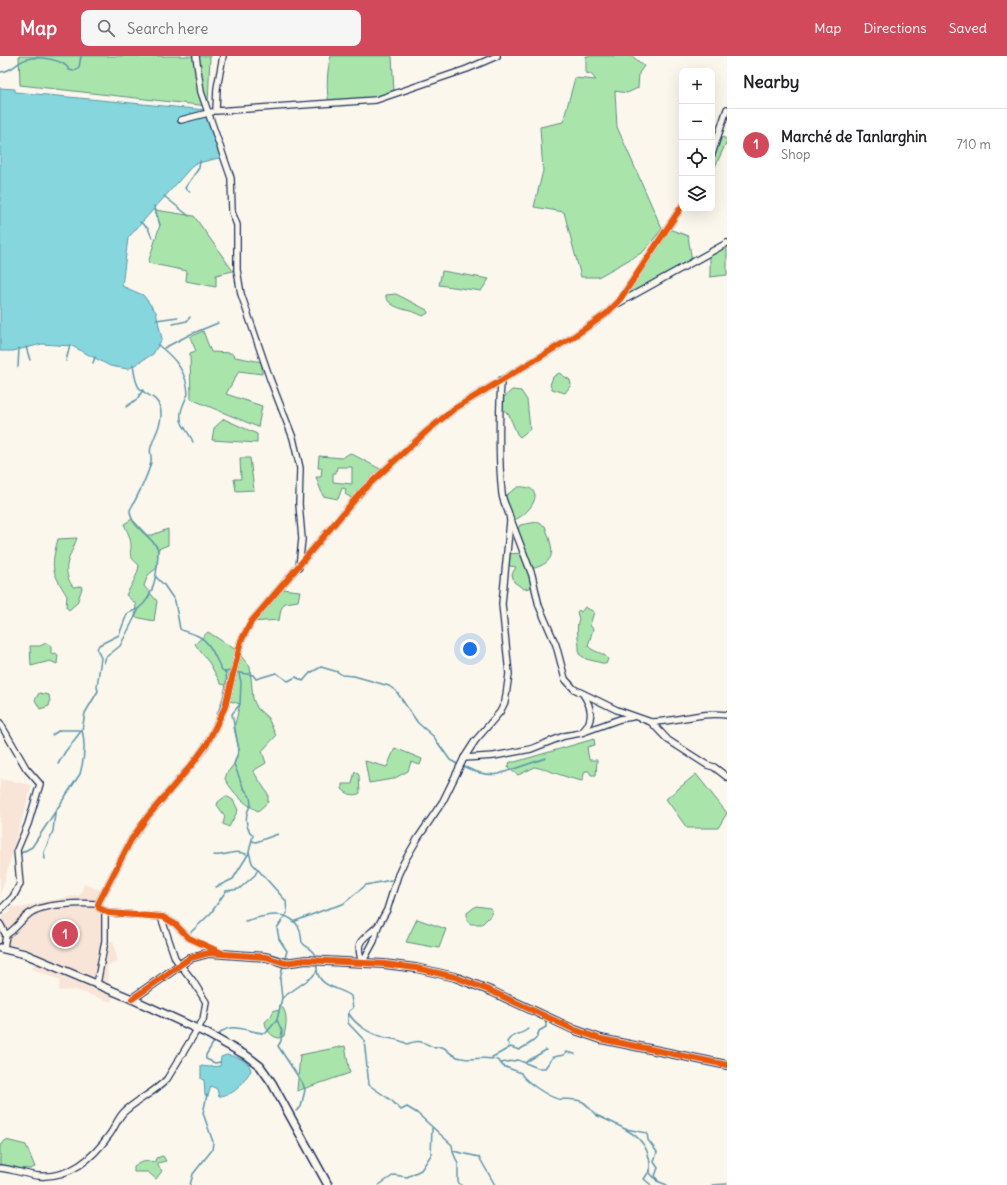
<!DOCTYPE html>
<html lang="en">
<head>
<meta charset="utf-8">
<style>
	body { margin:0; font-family:Delius,sans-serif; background:#f6f6f6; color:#202124 }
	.controls { position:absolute; right:12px; top:12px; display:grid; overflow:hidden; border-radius:8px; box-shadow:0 4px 16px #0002 }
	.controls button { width:36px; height:36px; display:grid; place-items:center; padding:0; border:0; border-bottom:1px solid #e0e0e0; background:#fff; color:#202124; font:20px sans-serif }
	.you { position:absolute; left:470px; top:593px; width:14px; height:14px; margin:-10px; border:3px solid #fff; border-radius:50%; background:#1a73e8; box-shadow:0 0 0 6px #1a73e833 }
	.badge { display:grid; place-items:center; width:26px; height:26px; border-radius:50%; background:#d1495b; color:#fff; font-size:13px; font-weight:700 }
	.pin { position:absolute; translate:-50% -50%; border:2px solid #fff; box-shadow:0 1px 4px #0006 }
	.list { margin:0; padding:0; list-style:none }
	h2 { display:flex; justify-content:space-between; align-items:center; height:52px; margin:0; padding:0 16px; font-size:17px }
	h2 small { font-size:13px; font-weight:400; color:#757577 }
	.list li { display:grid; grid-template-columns:26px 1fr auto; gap:12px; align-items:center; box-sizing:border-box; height:72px; padding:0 16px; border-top:1px solid #e0e0e0 }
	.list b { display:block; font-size:15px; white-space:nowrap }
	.list p { margin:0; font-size:13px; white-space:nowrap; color:#757577 }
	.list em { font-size:13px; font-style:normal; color:#757577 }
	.icon { flex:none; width:22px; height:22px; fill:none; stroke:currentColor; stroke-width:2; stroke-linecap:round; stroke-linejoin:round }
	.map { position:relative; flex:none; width:727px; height:1129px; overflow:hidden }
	header { display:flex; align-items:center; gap:24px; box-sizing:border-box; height:56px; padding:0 20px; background:#d1495b; color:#fff }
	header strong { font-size:19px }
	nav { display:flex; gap:22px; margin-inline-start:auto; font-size:14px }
	.search { width:280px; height:36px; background:#f6f6f6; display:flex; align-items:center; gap:10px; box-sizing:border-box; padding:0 14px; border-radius:8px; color:#757577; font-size:15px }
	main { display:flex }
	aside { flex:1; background:#fff }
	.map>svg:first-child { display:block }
	.built { fill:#f9e5d8 }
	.green { fill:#a9e5ab; stroke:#628a84; fill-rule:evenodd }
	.water { fill:#85d7dd; stroke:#5b94aa }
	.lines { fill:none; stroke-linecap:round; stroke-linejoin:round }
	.stream { stroke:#5b94aa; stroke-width:1.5 }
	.minor-casing { stroke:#1b2f5e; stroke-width:8 }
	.tertiary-casing { stroke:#1b2f5e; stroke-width:10 }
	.minor { stroke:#fbf7ec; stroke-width:5.5 }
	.tertiary { stroke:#fbf7ec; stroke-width:7 }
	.cycleway-casing { stroke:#fbf7ec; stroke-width:8 }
	.cycleway { stroke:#e8590c; stroke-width:6 }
</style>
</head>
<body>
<header>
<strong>Map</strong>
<div class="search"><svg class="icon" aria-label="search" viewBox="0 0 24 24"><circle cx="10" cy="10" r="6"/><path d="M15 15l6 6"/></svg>Search here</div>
<nav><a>Map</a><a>Directions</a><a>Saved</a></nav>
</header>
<main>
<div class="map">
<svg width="727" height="1129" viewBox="0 0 727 1129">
	<rect width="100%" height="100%" fill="#fbf7ec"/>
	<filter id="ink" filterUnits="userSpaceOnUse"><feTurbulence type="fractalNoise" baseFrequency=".025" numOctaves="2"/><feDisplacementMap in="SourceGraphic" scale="8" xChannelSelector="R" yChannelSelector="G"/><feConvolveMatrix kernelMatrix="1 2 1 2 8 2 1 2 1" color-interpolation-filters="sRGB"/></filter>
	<g filter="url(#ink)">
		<g class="built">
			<polygon points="0,723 32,729 0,840"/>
			<polygon points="84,828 105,836 98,848 103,855 105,885 113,885 118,906 107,910 109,933 116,936 111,946 76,934 59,935 60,924 32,913 38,897 19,890 0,887 2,857 9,858 11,850 21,852 41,846 80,839"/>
		</g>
		<g class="green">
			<polygon points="19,0 210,0 208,50 20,29"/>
			<path d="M331 0H392L394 37 376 44 329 47C326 34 327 12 331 0Z"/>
			<polygon points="586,0 632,0 644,10 639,17 638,32 627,37 615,35 617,71 662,173 643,196 598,221 581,221 564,156 534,151 543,115 540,71 563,66 575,22 596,24 591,18 586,17"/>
			<polygon points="719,80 727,83 727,85 714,113 712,111 712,98"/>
			<polygon points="155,154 194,160 233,215 216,219 216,231 186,225 187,215 148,207 160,169"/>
			<polygon points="669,173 688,180 692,206 632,239 628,237"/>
			<polygon points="727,187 727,219 710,221 710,196"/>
			<polygon points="442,215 489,223 481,235 439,229"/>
			<path d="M396 238 427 254 428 257 423 260C409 252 394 255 386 242V239Z"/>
			<polygon points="203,275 211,296 231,297 235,301 262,306 262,318 239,315 226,338 262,350 258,371 191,343 190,297 196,295 190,281"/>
			<polygon points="559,317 570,324 571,329 565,337 552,333 550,329 553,321"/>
			<polygon points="512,334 521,335 527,344 530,373 520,381 517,378 509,359 502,352 502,343"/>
			<polygon points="224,363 257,378 257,387 212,384 214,372"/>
			<path d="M350 397 380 413 353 443 345 438 346 433 342 432 338 443 323 440 316 421H321L322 412H318L319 400 342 402ZM337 411H352V428L333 426V417H336Z"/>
			<polygon points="240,402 250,402 254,434 236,435 234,423 241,423"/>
			<path d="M518 431C551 429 529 461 511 465L502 442Z"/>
			<path d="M132 463 147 479H152L168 473V489L158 493 157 512 148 519 144 530 157 545 154 565 135 561 136 548 126 539C131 530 138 519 139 509 124 497 134 496 130 483 129 478 126 473 124 468Z"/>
			<path d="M537 466 545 470C553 493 559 506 531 513L534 527 530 532 524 533 514 526 512 518 516 511 505 509 506 498 524 497 516 477 520 469Z"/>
			<path d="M77 482C70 502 60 512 73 531L81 530 82 532 77 547 69 554 66 551 67 540C52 515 50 513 58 483Z"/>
			<polygon points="281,533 300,535 298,545 285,547 281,553 279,564 251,566"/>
			<path d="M585 551 594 556 590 569 593 573 588 590C594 597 604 596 608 603L606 608 586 603 579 598C580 588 575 571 579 563L577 556 579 554 581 556Z"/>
			<path d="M208 576 236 594 250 611 253 643 257 652 268 662 276 680 262 695 266 707 253 715 268 738V746L258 755C243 747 234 738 225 723L227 717 234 708 239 694 234 672 240 648 227 644 230 630 221 628 210 608 195 588Z"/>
			<polygon points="46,587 51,590 51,598 55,597 58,599 57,608 50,605 31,610 30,590 40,590"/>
			<polygon points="39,637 49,639 50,646 49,650 40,653 35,644"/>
			<path d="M594 683 595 689 587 691 589 704H597L596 719H591L589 715H585L582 725C565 722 551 714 535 711L518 719 508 712 510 706H515Z"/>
			<polygon points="395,692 422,703 420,709 411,706 408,715 393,723 369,727 365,705 387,711"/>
			<path d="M355 715 359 719 360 737C354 741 347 738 342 733V728H352Z"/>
			<polygon points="696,718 727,757 718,772 687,772 666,743"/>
			<polygon points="226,740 233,744 238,754 229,771 223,768 225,760 217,749 218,746"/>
			<polygon points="476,850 490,852 492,854 491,859 482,868 471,868 467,865 467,857"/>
			<polygon points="417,863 446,873 439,892 406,886"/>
			<path d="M280 949C289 956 286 970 284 980L279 982C271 981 266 974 265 966L271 960 274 954 279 955Z"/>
			<polygon points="345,990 350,1017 297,1035 300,999"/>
			<polygon points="6,1084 26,1089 35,1111 30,1113 0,1111 0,1089"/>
			<path d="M163 1100 166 1105 158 1107V1110L162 1115 156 1123 148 1116H134V1110C140 1106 148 1104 155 1106L156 1102Z"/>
		</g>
		<g class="water">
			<polygon points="0,32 15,33 15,36 206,54 223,101 194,108 128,182 122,230 143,239 156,256 162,283 153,298 128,313 110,310 72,290 42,288 13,295 0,295"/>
			<path d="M226 999C235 1000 250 1004 251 1015 246 1021 241 1031 234 1035 230 1039 224 1038 219 1041L217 1033 211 1030 208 1040 205 1039 204 1024 201 1023V1010L210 1011 220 1010 221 1001Z"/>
		</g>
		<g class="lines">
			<g class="stream">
				<path d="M0 16C14 15 16 6 27 3 38 0 65 3 69 14L74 15 79 11 81 0"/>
				<polyline points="190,136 185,132 199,112 200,105"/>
				<polyline points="164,140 189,160"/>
				<polyline points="154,150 160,169"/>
				<polyline points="140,166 148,172 152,182"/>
				<polyline points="156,264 178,261"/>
				<polyline points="173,268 187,265 190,261"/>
				<path d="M158 289C175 302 187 316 188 338 183 349 176 361 185 372 188 378 191 380 193 386"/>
				<polyline points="26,291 30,304"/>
				<polyline points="164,292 191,278 218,267"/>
				<polyline points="66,305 70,289"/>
				<polyline points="93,307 95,301"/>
				<polyline points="18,311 19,292"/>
				<polyline points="126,351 137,343 143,334"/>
				<path d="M156 521 164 529 175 545 180 573C186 577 193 577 198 580 211 586 215 602 222 614L225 616 231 615"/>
				<polyline points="104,607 106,601 120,590 139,553"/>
				<polyline points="235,616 253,619 256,623 276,617 288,625 296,621 303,625 310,617 321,611 338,616 342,619 354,620 389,630 396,635 418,667 433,680 450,704 459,709"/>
				<path d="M239 618 241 626 240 648 232 658 239 694 234 708 243 731 250 741 251 749C245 757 244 772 253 779L249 796 252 807 286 845 287 857 277 872 279 883 287 895 284 905"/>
				<path d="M217 658C221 650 230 623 225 616"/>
				<path d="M58 708 65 696 82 674 85 657 98 635 97 631 101 602 97 593 99 589 119 579 127 558C131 555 135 555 139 552 155 541 158 511 158 493 151 479 130 471 130 454 138 439 147 423 151 406 152 401 149 396 151 391 155 377 164 366 160 351 157 341 146 339 140 333 135 327 134 316 133 309"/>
				<path d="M463 710C475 716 485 720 499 718L546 702"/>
				<polyline points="252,785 256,786 278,778"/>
				<path d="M21 797 32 791 80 718C84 704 86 689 82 674H60L52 679"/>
				<path d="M214 799C227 801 232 793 246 798"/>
				<polyline points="45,803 44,796 53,775 55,757"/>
				<polyline points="216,831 233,823 249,797"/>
				<path d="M245 865C263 860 290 851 300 874 301 878 301 882 302 886 305 892 313 892 316 902"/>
				<polyline points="293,866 324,854 343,848 366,829 391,824"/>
				<polyline points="191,876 211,857 226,835 239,833 255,819 258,813"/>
				<path d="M317 915C320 932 341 932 351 940L353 952 349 955 348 967 364 984 369 1029 392 1045 401 1054 407 1051 417 1057 452 1089 453 1095 479 1101 495 1129"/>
				<polyline points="282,942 280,924 283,909"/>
				<path d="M349 958C356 969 370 978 383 981 391 983 400 983 407 988 420 983 423 986 435 992 445 988 446 995 453 999 466 1007 483 999 497 1004 500 1005 501 1008 503 1010 509 1013 515 1014 521 1017 524 1025 549 1041 558 1043 567 1044 574 1042 583 1046 588 1049 591 1055 596 1059 623 1072 653 1080 650 1117L657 1125 667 1129"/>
				<path d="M217 981C230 962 249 978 266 977L277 964"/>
				<polyline points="215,984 206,999 206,1003 215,1007 220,1006"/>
				<path d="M508 991 509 988 507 986C511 978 521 979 528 973"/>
				<path d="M492 1001C500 998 504 994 511 991L519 994C528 988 537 986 539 975L546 971V965"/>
				<polyline points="526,1006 546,994"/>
				<polyline points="501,1007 518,1004 538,1012 545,1012 553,1001 564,999 566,996 575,998"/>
				<polyline points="296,1055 301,1051 305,1034 303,1028 278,990 281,985 282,975 277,964 282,942 312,921 317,915 317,908"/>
				<polyline points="626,1073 647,1077 648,1084 657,1096 654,1106 658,1112 655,1120 658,1125"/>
				<polyline points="453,1096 458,1108 458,1126 461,1129"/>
				<polyline points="650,1114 644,1123 651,1129"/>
				<polyline points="190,1129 193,1118 212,1094 213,1086 203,1057 207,1039"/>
				<polyline points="379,1129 394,1119 407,1121 421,1114 431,1099 432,1072"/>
				<polyline points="712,1129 727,1128"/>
			</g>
			<g class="minor-casing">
				<g id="minor">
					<polyline points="196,0 201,36 231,122 232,156 237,169 237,214 241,238 270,323 293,382 300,412 299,448 302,483 299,511"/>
					<polyline points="223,0 217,32 216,55 376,44 467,13 497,0"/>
					<polyline points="181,64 212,56"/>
					<polyline points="712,98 727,53"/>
					<polyline points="619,247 727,187"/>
					<polyline points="511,464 532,519 539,550 556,589 565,623 574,633 617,654 651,666 668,684 707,709 714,711 727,721"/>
					<path d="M583 638C591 650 595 663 583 675"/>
					<path d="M651 666C677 666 701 655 727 659"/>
					<polyline points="0,667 26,712 40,728 28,768 17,794 20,828 13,841 0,854"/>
					<polyline points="464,702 494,700 531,693 564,680 581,677 620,663 632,661"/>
					<polyline points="0,868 6,879"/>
					<path d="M4 892 6 879C16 873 20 865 29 858 42 847 82 847 98 848"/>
					<polyline points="219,896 189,882 175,868 163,861 109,857 99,852 98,848 131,784 148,760 194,706 207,688 225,651 241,585 251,566 363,434 427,375 454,353 573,281 606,258 619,245 682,150"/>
					<path d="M362 907 374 885 378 870 387 854 398 819 404 806 418 782 443 745 464 702 475 685 500 656 505 646 509 618 502 548 510 465C510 455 503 448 502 438 498 400 499 362 501 324"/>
					<path d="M362 907C355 883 361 886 378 870"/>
					<polyline points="97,928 105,885 105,855"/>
					<path d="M0 1112C13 1113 26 1119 39 1120 71 1122 93 1102 110 1078 115 1071 117 1064 123 1057 136 1044 154 1037 167 1023L203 964 206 946 193 925 175 902 161 861"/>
				</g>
			</g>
			<g class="tertiary-casing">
				<g id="tertiary">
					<polyline points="0,892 25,898 132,943 206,977 247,1000 260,1010 272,1027 328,1129"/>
					<polyline points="132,943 190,902 209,897 266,901 285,907 306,904 384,908 416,912 455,921 491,935 575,974 601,983 727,1009"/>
				</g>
			</g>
			<use href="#minor" class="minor"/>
			<use href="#tertiary" class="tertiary"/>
			<g class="cycleway-casing">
				<g id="cycleway">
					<polyline points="222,897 189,882 175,868 163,861 109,857 99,852 98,848 131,784 148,760 194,706 207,688 225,651 241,585 251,566 363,434 427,375 454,353 573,281 606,258 619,245 682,150"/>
					<polyline points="132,943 190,902 209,897 266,901 285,907 306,904 384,908 416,912 455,921 491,935 575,974 601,983 727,1009"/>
				</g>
			</g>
			<use href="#cycleway" class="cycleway"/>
		</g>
	</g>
</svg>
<div class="controls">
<button>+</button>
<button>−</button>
<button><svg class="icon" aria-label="locate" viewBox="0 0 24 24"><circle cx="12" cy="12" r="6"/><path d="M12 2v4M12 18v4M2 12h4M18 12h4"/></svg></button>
<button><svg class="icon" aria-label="layers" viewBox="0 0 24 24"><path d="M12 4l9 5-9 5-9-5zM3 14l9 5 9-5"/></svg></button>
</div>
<div class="you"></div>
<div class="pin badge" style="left:65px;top:878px">1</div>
</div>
<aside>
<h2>Nearby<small></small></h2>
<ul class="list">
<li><span class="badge">1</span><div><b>Marché de Tanlarghin</b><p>Shop</p></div><em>710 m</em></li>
</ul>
</aside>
</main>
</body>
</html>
